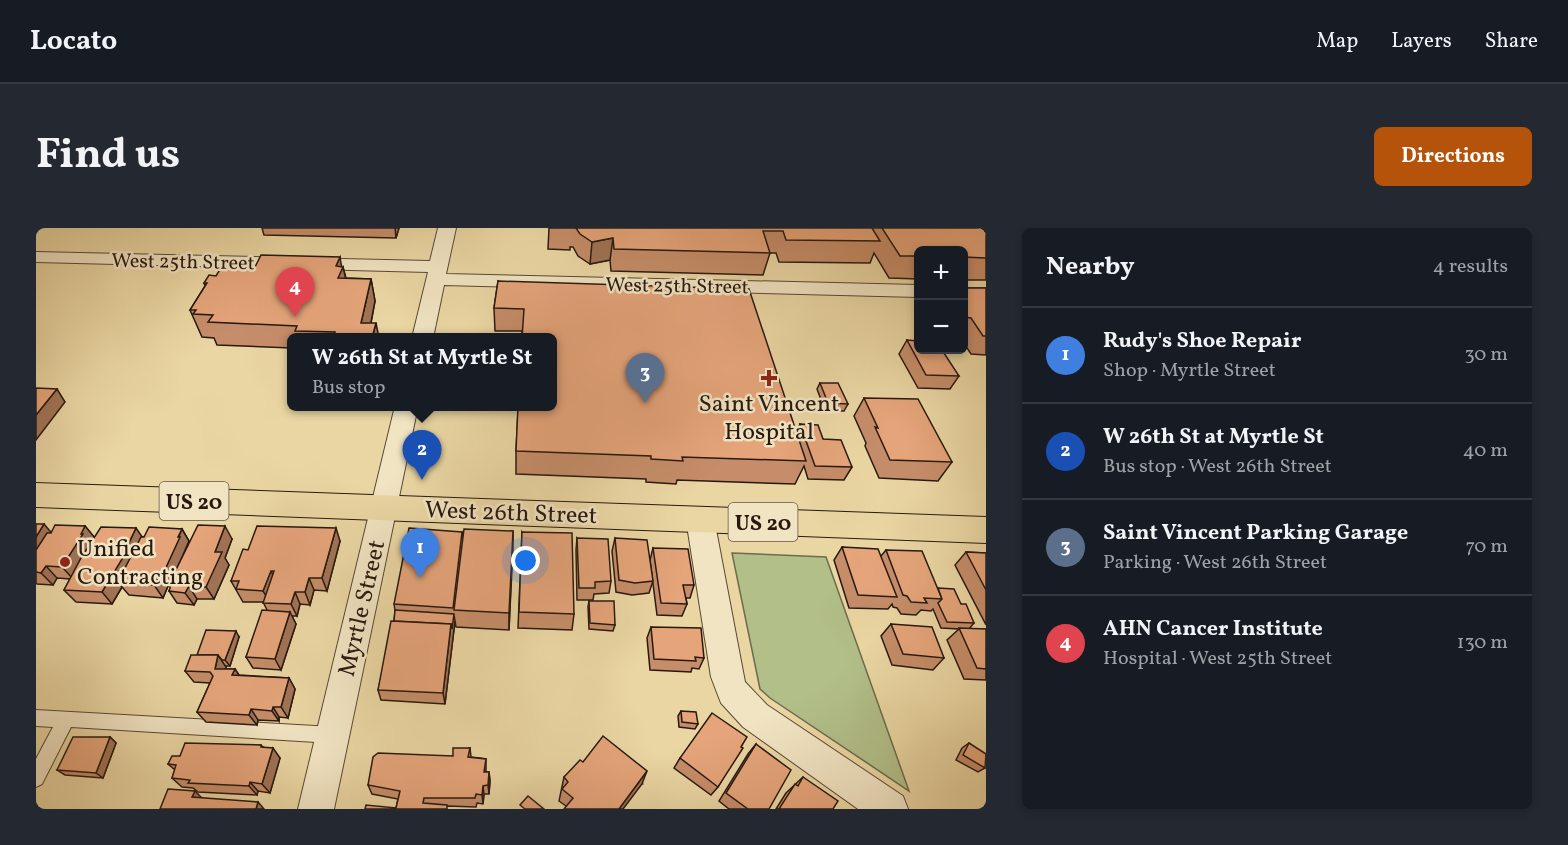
<!DOCTYPE html>
<html lang="en">
<head>
<meta charset="utf-8">
<style>
	body { margin:0; font-family:Vollkorn,serif; background:#242831; color:#f1f3f6 }
	.controls { position:absolute; right:18px; top:18px; display:grid; overflow:hidden; border-radius:9px; box-shadow:0 3px 9px #0003 }
	.controls button { width:54px; height:54px; display:grid; place-items:center; padding:0; border:0; border-bottom:2px solid #363941; background:#171b24; color:#f1f3f6; font:30px sans-serif }
	.you { position:absolute; left:490px; top:333px; width:21px; height:21px; margin:-15px; border:4px solid #fff; border-radius:50%; background:#1a73e8; box-shadow:0 0 0 9px #1a73e833 }
	.badge { display:grid; place-items:center; width:39px; height:39px; border-radius:50%; background:#b45309; color:#fff; font-size:20px; font-weight:700 }
	.pin { position:absolute; translate:-50% -50px; filter:drop-shadow(0 2px 3px #0008) }
	.pin::after { content:''; position:absolute; top:32px; width:21px; height:18px; background:inherit; clip-path:polygon(0 0,100% 0,50% 100%) }
	.popup { position:absolute; left:251px; top:105px; width:270px; height:78px; box-sizing:border-box; display:grid; place-content:center; border-radius:9px; background:#171b24; filter:drop-shadow(0 2px 4px #0005); font-size:20px; white-space:nowrap; color:#9ea1a6 }
	.popup b { font-size:22px; color:#f1f3f6 }
	.popup::after { content:''; position:absolute; left:50%; top:100%; margin-left:-12px; border:12px solid transparent; border-top-color:#171b24 }
	.list { margin:0; padding:0; list-style:none }
	h2 { display:flex; justify-content:space-between; align-items:center; height:78px; margin:0; padding:0 24px; font-size:26px }
	h2 small { font-size:20px; font-weight:400; color:#9ea1a6 }
	.list li { display:grid; grid-template-columns:39px 1fr auto; gap:18px; align-items:center; box-sizing:border-box; height:96px; padding:0 24px; border-top:2px solid #363941 }
	.list b { display:block; font-size:22px; white-space:nowrap }
	.list p { margin:0; font-size:20px; white-space:nowrap; color:#9ea1a6 }
	.list em { font-size:20px; font-style:normal; color:#9ea1a6 }
	.map { position:relative; flex:none; width:950px; height:581px; overflow:hidden; border-radius:9px }
	header { display:flex; align-items:center; gap:36px; box-sizing:border-box; height:84px; padding:0 30px; background:#171b24; border-bottom:2px solid #363941 }
	header strong { font-size:28px }
	nav { display:flex; gap:33px; margin-inline-start:auto; font-size:21px }
	.intro { display:flex; align-items:center; justify-content:space-between; box-sizing:border-box; height:144px; padding:0 36px }
	h1 { margin:0; font-size:42px }
	.button { padding:15px 27px; border-radius:9px; background:#b45309; color:#fff; font-size:21px; font-weight:700 }
	main { display:flex; gap:36px; padding:0 36px }
	aside { flex:1; background:#171b24; border-radius:9px; box-shadow:0 3px 9px #0003 }
	.map>svg:first-child { display:block }
	.green { fill:#b2bf89; stroke:#6d6c4c; stroke-width:1.5 }
	.lines { fill:none; stroke-linecap:round; stroke-linejoin:round }
	.service-casing { stroke:#584835; stroke-width:2 }
	.minor-casing { stroke:#584835; stroke-width:2 }
	.primary-casing { stroke:#281910; stroke-width:2 }
	.service { fill:#f1e4c3; fill-rule:evenodd }
	.minor { fill:#f1e4c3; fill-rule:evenodd }
	.primary { fill:#ead6a3; fill-rule:evenodd }
	.wall { fill:#c58d69; stroke:#281910; stroke-width:1.5 }
	.shaded-wall { fill:#a07355; stroke:#281910; stroke-width:1.5 }
	.building { fill:#e5a47a; stroke:#281910; stroke-width:1.5 }
	.poi-dot { fill:#8f2418; stroke:#f1e4c3; stroke-width:2 }
	.labels { text-anchor:middle; stroke-width:5; stroke-linejoin:round; paint-order:stroke }
	.far-street-label { font-size:20px; fill:#281910; stroke:#f1e4c3 }
	.shield { fill:#f1e4c3; stroke:#645646; stroke-width:1.5 }
	.shield-label { font-size:22px; font-weight:bold; fill:#281910 }
	.poi-label { font-size:24px; fill:#281910; stroke:#f1e4c3 }
	.street-label { font-size:24px; fill:#281910; stroke:#f1e4c3 }
</style>
</head>
<body>
<header>
<strong>Locato</strong>
<nav><a>Map</a><a>Layers</a><a>Share</a></nav>
</header>
<div class="intro"><h1>Find us</h1><a class="button">Directions</a></div>
<main>
<div class="map">
<svg width="950" height="581" viewBox="0 0 950 581">
	<rect width="100%" height="100%" fill="#ead6a3"/>
	<filter id="stains"><feTurbulence type="fractalNoise" baseFrequency=".00333" numOctaves="4"/><feColorMatrix values="0 0 0 0 .2 0 0 0 0 .09 0 0 0 0 .02 0 0 0 .5 -.17"/></filter>
	<radialGradient id="worn" r=".72"><stop offset=".6" stop-color="#630" stop-opacity="0"/><stop offset="1" stop-color="#630" stop-opacity=".3"/></radialGradient>
	<polygon class="green" points="696,325 790,329 873,563 734,470 724,461"/>
	<g class="lines">
		<g class="service-casing">
			<polygon id="service" points="0,482 297,499 303,501 306,507 303,513 297,515 35,499 6,556 0,559 0,531 17,499 0,498"/>
		</g>
		<g class="minor-casing">
			<g id="minor">
				<polygon points="402,0 420,0 410,46 882,57 882,69 408,57 397,110 376,110 392,44 0,34 0,24 394,33"/>
				<polygon points="359,178 382,178 298,581 262,581"/>
				<polygon points="664,281 674,284 678,291 709,454 731,477 867,568 872,581 822,581 707,499 685,475 675,449 650,291 654,284"/>
			</g>
		</g>
		<g class="primary-casing">
			<polygon id="primary" points="0,255 950,289 950,315 0,279"/>
		</g>
		<use href="#service" class="service"/>
		<use href="#minor" class="minor"/>
		<use href="#primary" class="primary"/>
	</g>
	<g class="wall">
		<polygon points="226,0 363,0 360,10 228,7"/>
		<polygon points="513,0 950,0 950,52 927,52 927,22 882,22 882,51 853,50 838,25 834,35 743,34 740,25 734,25 727,47 575,43 574,32 554,36 542,28 537,19 534,19 534,22 512,21"/>
		<polygon points="219,39 307,39 310,50 335,51 339,73 335,95 343,110 255,110 255,120 181,117 178,110 166,109 154,82 169,58 168,55 180,48"/>
		<polygon points="462,53 761,204 764,196 787,211 816,239 808,252 772,251 768,238 759,256 641,252 640,256 610,254 610,251 480,246 480,223 486,103 459,103 458,80"/>
		<polygon points="927,60 950,60 950,127 935,126 927,114"/>
		<polygon points="871,112 923,148 914,161 882,160 863,126"/>
		<polygon points="784,155 812,176 808,183 789,182 781,161"/>
		<polygon points="828,170 916,234 902,253 843,250 829,218 830,215 818,188"/>
		<polygon points="0,296 15,304 49,298 58,309 106,309 146,301 153,313 151,319 196,311 189,330 193,337 178,371 161,371 158,377 141,375 133,363 135,358 132,358 127,370 93,367 86,359 76,376 40,374 28,362 34,351 21,350 17,357 1,356 0,355"/>
		<polygon points="477,303 473,402 420,399 419,393 409,476 345,472 342,462 358,393 359,382 358,376 426,304 427,310"/>
		<polygon points="486,304 538,386 536,402 482,400"/>
		<polygon points="541,310 575,353 573,365 558,366 557,372 541,372 540,322"/>
		<polygon points="579,310 617,353 613,365 596,367 580,364 576,323"/>
		<polygon points="304,313 291,363 278,362 274,377 264,376 261,388 256,388 260,396 245,442 217,440 210,429 231,382 227,374 207,374 195,353 212,322"/>
		<polygon points="806,319 845,328 850,322 902,360 925,376 938,395 933,401 950,401 950,452 928,451 911,412 923,401 905,400 897,381 895,383 885,382 880,387 865,386 861,380 857,379 856,376 852,381 813,380 798,332"/>
		<polygon points="617,320 658,357 654,370 650,370 651,376 646,388 621,387 614,332"/>
		<polygon points="930,324 950,325 950,397 919,337"/>
		<polygon points="553,373 579,397 577,403 553,401 552,379"/>
		<polygon points="855,396 908,430 897,442 856,437 845,408"/>
		<polygon points="615,399 668,430 663,441 656,440 655,444 614,442 611,410"/>
		<polygon points="203,409 194,438 190,438 190,441 199,441 203,447 253,450 259,461 252,490 243,489 243,493 222,492 221,497 170,494 161,484 174,455 158,454 149,443"/>
		<polygon points="645,483 662,496 659,501 643,499 642,488"/>
		<polygon points="74,509 80,515 67,550 29,547 21,542"/>
		<polygon points="933,515 949,540 942,544 920,532 926,520"/>
		<polygon points="720,516 733,581 693,581 683,573 712,526"/>
		<polygon points="225,517 227,519 244,530 234,565 222,563 221,567 162,564 157,560 146,559 136,550 139,542 132,536 144,528"/>
		<polygon points="705,519 682,559 675,567 638,540 644,530"/>
		<polygon points="434,520 435,529 450,531 450,544 453,544 454,553 453,566 448,566 447,576 441,575 440,579 411,578 360,580 362,571 336,566 332,557 417,528"/>
		<polygon points="547,534 606,556 530,578 523,573 528,549"/>
		<polygon points="767,549 797,581 740,581 750,565"/>
	</g>
	<g class="shaded-wall">
		<polygon points="359,0 363,0 360,10"/>
		<polygon points="577,10 574,32 554,36 556,14"/>
		<polygon points="304,29 306,41 307,39 312,61 307,72 300,38"/>
		<polygon points="335,51 339,73 332,110 325,95"/>
		<polygon points="340,95 343,110 336,110"/>
		<polygon points="21,161 29,174 0,212 0,187"/>
		<polygon points="8,296 19,309 0,341 0,309"/>
		<polygon points="49,298 59,310 37,351 26,339"/>
		<polygon points="189,298 196,311 189,330 193,337 178,371 170,359 179,324"/>
		<polygon points="100,300 109,313 89,344 87,344 92,350 83,355 86,359 76,376 66,364 89,323"/>
		<polygon points="300,300 304,313 291,363 286,350"/>
		<polygon points="146,301 153,313 134,357 127,346"/>
		<polygon points="477,303 477,321 473,402 473,385"/>
		<polygon points="10,338 21,350 17,357 5,345"/>
		<polygon points="235,343 241,355 234,375 227,363"/>
		<polygon points="124,346 132,358 127,370 118,357"/>
		<polygon points="273,350 278,362 274,377 269,364"/>
		<polygon points="153,358 161,371 158,377 149,365"/>
		<polygon points="259,364 264,376 261,388 255,376"/>
		<polygon points="254,384 260,396 245,442 239,431"/>
		<polygon points="418,387 419,393 409,476 407,465 415,396"/>
		<polygon points="200,403 203,409 194,438 189,432"/>
		<polygon points="182,427 190,439 187,452 179,441"/>
		<polygon points="199,441 206,452 196,447"/>
		<polygon points="253,450 259,461 252,490 245,479"/>
		<polygon points="237,479 243,489 243,493 236,483"/>
		<polygon points="215,481 222,492 221,497 213,487"/>
		<polygon points="74,509 80,515 67,550 60,545"/>
		<polygon points="237,520 244,530 234,565 226,556"/>
		<polygon points="611,543 606,556 587,581 583,581"/>
		<polygon points="453,544 454,553 453,566 452,557"/>
		<polygon points="214,554 222,563 221,567 213,558"/>
		<polygon points="447,558 448,566 447,576 446,567"/>
		<polygon points="159,563 168,572 156,569"/>
		<polygon points="222,574 228,581 220,581"/>
	</g>
	<g class="building">
		<polygon points="540,0 836,0 844,13 750,12 747,3 727,3 734,25 578,21 577,10 556,14 544,6"/>
		<polygon points="846,0 950,0 950,30 927,29 927,22 882,22 882,28 864,28"/>
		<polygon points="225,27 304,29 300,38 307,39 302,50 335,51 325,95 340,95 336,110 307,110 308,107 298,106 299,104 259,103 261,98 172,94 177,87 157,86 160,82 154,82 171,55 168,55 173,47 180,48 186,38 219,39"/>
		<polygon points="462,53 713,61 770,233 646,229 647,233 615,231 615,228 480,223 482,178 516,178 516,110 486,110 488,81 458,80"/>
		<polygon points="927,60 950,60 950,108 947,108 935,90 927,89"/>
		<polygon points="871,112 882,113 882,122 906,122 923,148 890,147"/>
		<polygon points="784,155 802,155 812,176 792,175"/>
		<polygon points="0,160 21,161 0,187"/>
		<polygon points="828,170 882,171 916,234 854,232 839,199 842,200"/>
		<polygon points="764,196 782,197 787,211 805,212 816,239 779,238"/>
		<polygon points="0,296 8,296 0,309"/>
		<polygon points="19,297 49,298 45,306 47,306 26,339 10,338 5,345 0,344 0,322 11,305 15,305"/>
		<polygon points="162,297 189,298 179,324 186,324 170,359 153,358 149,365 133,363 135,357 133,356"/>
		<polygon points="221,298 300,300 286,350 273,350 269,364 259,364 255,376 227,375 238,343 235,343 227,363 200,361 203,353 195,353 207,321 212,322"/>
		<polygon points="65,299 100,300 89,323 91,323 66,364 28,362 45,330"/>
		<polygon points="113,299 146,301 142,309 144,309 127,346 124,346 118,357 83,355 89,344 87,344 105,309 108,309"/>
		<polygon points="373,300 426,304 417,380 358,376"/>
		<polygon points="428,301 477,303 473,385 418,382"/>
		<polygon points="486,304 536,305 538,386 483,384"/>
		<polygon points="541,310 572,311 575,353 559,354 559,360 543,360"/>
		<polygon points="579,310 611,312 617,353 599,355 583,352"/>
		<polygon points="806,319 842,321 861,369 822,367"/>
		<polygon points="617,320 652,321 658,357 647,357 651,376 625,375"/>
		<polygon points="850,322 886,323 906,371 888,370 891,375 875,374 871,368 867,367"/>
		<polygon points="930,324 950,325 950,362"/>
		<polygon points="902,360 918,361 925,376 930,376 938,395 911,394 902,375 906,371"/>
		<polygon points="553,373 578,373 579,397 554,395"/>
		<polygon points="226,382 254,384 239,431 210,429"/>
		<polygon points="359,382 418,386 416,401 415,396 358,393"/>
		<polygon points="355,393 415,396 407,465 342,462"/>
		<polygon points="855,396 896,399 908,430 867,426"/>
		<polygon points="615,399 665,400 668,430 659,429 660,433 618,431"/>
		<polygon points="923,400 950,401 950,441 941,440"/>
		<polygon points="170,402 200,403 189,432 186,432 182,427 161,427"/>
		<polygon points="155,427 182,427 179,441 199,441 196,447 253,450 245,479 237,479 236,483 215,481 213,487 161,484 177,448 174,444 149,443"/>
		<polygon points="645,483 660,484 662,496 646,494"/>
		<polygon points="676,485 711,509 705,519 707,520 682,559 644,530"/>
		<polygon points="567,508 611,543 583,581 528,581 537,570 526,561 532,554 528,549 544,532 547,534"/>
		<polygon points="37,509 74,509 60,545 21,542"/>
		<polygon points="149,515 225,517 225,519 237,520 226,556 214,554 213,558 152,555 154,552 136,550 140,537 132,536 136,528 144,528"/>
		<polygon points="933,515 950,526 949,540 927,527"/>
		<polygon points="720,516 755,542 733,581 712,581 690,565"/>
		<polygon points="417,520 434,520 432,529 450,531 448,544 453,544 452,557 447,558 446,567 440,566 439,570 388,570 387,575 411,577 411,581 329,581 330,577 360,580 364,563 332,557 337,529 342,525 417,528"/>
		<polygon points="767,549 802,573 797,581 743,581 759,556 762,558"/>
		<polygon points="132,561 159,563 156,569 222,574 220,581 124,581"/>
		<polygon points="492,568 508,581 489,581 484,577"/>
	</g>
	<g class="poi-dot">
		<path d="M730 141h6v6h6v6h-6v6h-6v-6h-6v-6h6z"/>
		<circle cx="29" cy="334" r="6"/>
	</g>
	<g class="labels">
		<g class="far-street-label">
			<text transform="translate(147 33) rotate(1)" y="7">West 25th Street</text>
			<text transform="translate(641 57) rotate(1)" y="7">West 25th Street</text>
		</g>
		<g class="shield">
			<rect x="123.5" y="254" width="69" height="38" rx="4.5"/>
			<rect x="692.5" y="275" width="69" height="38" rx="4.5"/>
		</g>
		<g class="shield-label">
			<text x="158" y="281">US 20</text>
			<text x="727" y="302">US 20</text>
		</g>
		<g class="poi-label">
			<text x="733" y="183">Saint Vincent<tspan x="733" dy="28">Hospital</tspan></text>
			<text x="41" y="328" text-anchor="start">Unified<tspan x="41" dy="28">Contracting</tspan></text>
		</g>
		<g class="street-label">
			<text transform="translate(475 284) rotate(2)" y="8">West 26th Street</text>
			<text transform="translate(325 380) rotate(-77)" y="8">Myrtle Street</text>
		</g>
	</g>
	<rect width="100%" height="100%" filter="url(#stains)"/>
	<rect width="100%" height="100%" fill="url(#worn)"/>
</svg>
<div class="controls">
<button>+</button>
<button>−</button>
</div>
<div class="you"></div>
<div class="pin badge" style="left:384px;top:350px;background:#3f7fe0">1</div>
<div class="pin badge" style="left:386px;top:252px;background:#1a4fb4">2</div>
<div class="popup"><b>W 26th St at Myrtle St</b>Bus stop</div>
<div class="pin badge" style="left:609px;top:175px;background:#5c6f8a">3</div>
<div class="pin badge" style="left:259px;top:89px;background:#e0444e">4</div>
</div>
<aside>
<h2>Nearby<small>4 results</small></h2>
<ul class="list">
<li><span class="badge" style="background:#3f7fe0">1</span><div><b>Rudy's Shoe Repair</b><p>Shop · Myrtle Street</p></div><em>30 m</em></li>
<li><span class="badge" style="background:#1a4fb4">2</span><div><b>W 26th St at Myrtle St</b><p>Bus stop · West 26th Street</p></div><em>40 m</em></li>
<li><span class="badge" style="background:#5c6f8a">3</span><div><b>Saint Vincent Parking Garage</b><p>Parking · West 26th Street</p></div><em>70 m</em></li>
<li><span class="badge" style="background:#e0444e">4</span><div><b>AHN Cancer Institute</b><p>Hospital · West 25th Street</p></div><em>130 m</em></li>
</ul>
</aside>
</main>
</body>
</html>
